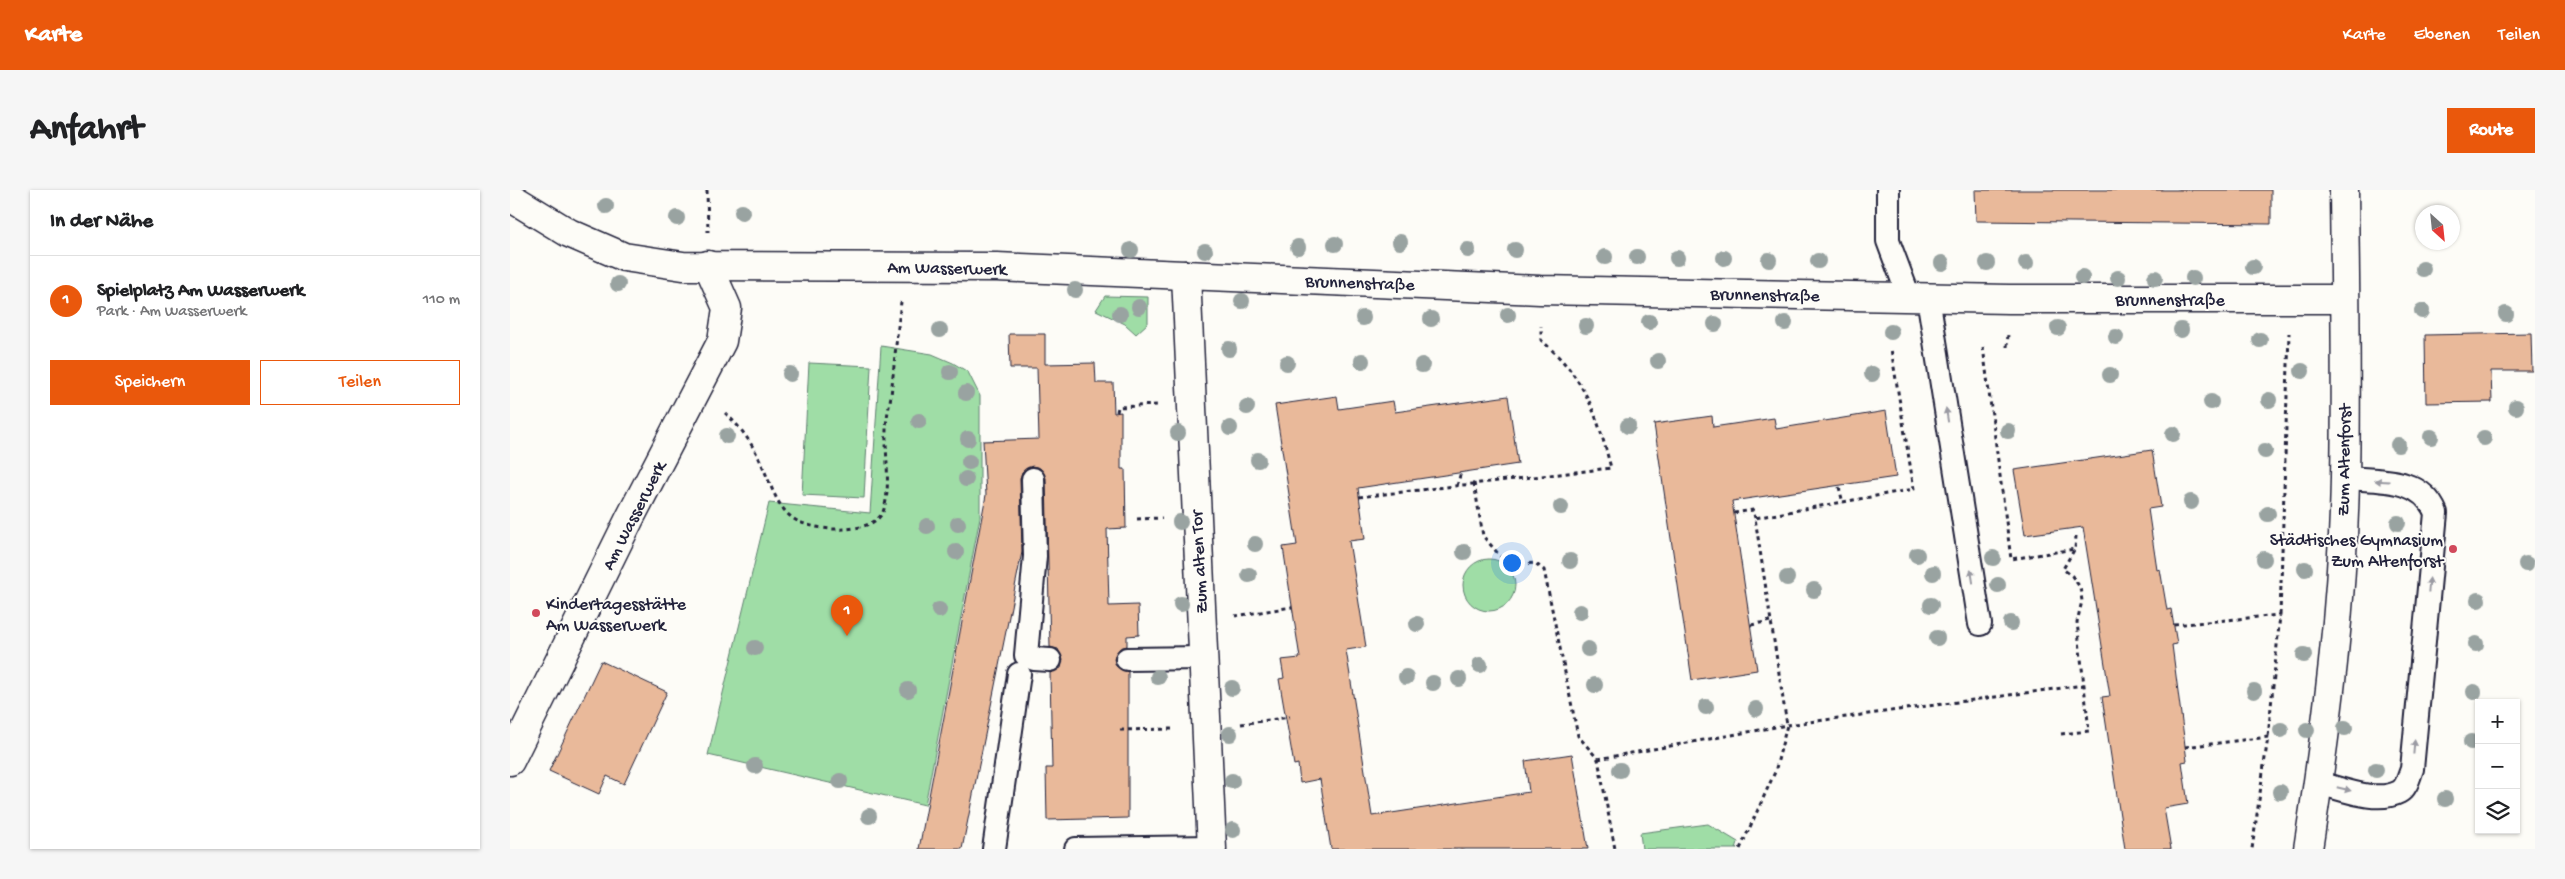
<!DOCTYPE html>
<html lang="de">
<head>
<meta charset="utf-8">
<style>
	body { margin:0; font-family:"Gochi Hand",sans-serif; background:#f6f6f6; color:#202124 }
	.controls { position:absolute; right:15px; bottom:15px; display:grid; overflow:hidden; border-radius:0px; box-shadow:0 1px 4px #0004 }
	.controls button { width:45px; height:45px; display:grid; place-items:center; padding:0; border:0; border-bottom:1px solid #e0e0e0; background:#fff; color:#202124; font:25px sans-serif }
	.compass { position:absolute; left:1905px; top:15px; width:45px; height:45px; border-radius:50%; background:#fff; box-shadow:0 1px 4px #0004; rotate:153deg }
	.you { position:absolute; left:1001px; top:372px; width:18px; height:18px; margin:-12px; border:4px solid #fff; border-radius:50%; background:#1a73e8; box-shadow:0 0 0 8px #1a73e833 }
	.badge { display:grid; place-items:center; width:32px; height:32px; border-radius:50%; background:#ea580c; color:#fff; font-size:16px; font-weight:700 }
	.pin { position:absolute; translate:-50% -41px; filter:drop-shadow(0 1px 2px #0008) }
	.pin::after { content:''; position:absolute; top:26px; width:18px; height:15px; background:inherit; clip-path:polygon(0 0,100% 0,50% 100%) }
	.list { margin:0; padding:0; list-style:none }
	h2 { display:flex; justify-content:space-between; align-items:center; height:65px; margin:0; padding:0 20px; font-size:21px }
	h2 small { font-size:16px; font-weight:400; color:#757577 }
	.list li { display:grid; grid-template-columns:32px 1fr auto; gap:15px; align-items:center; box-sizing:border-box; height:90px; padding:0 20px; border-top:1px solid #e0e0e0 }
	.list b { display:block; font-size:19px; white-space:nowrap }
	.list p { margin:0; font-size:16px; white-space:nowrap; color:#757577 }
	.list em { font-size:16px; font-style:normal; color:#757577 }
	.actions { display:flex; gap:10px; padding:15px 20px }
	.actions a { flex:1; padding:11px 0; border:1px solid #ea580c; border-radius:0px; text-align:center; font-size:18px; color:#ea580c }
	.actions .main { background:#ea580c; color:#fff }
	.icon { flex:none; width:28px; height:28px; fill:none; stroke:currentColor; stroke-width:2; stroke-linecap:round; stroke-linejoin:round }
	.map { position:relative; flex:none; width:2025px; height:659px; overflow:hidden; border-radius:0px }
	header { display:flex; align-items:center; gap:30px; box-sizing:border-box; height:70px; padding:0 25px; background:#ea580c; color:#fff }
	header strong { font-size:24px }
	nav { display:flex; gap:28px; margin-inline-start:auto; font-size:18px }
	.intro { display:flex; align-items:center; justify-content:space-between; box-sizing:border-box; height:120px; padding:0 30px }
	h1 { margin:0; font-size:35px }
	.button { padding:12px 22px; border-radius:0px; background:#ea580c; color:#fff; font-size:18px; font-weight:700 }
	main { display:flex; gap:30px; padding:0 30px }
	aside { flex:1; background:#fff; border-radius:0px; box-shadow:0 1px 4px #0004 }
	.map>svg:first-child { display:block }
	.green { fill:#9fdda6; stroke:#608070 }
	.building { fill:#e9b99a; stroke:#22223b }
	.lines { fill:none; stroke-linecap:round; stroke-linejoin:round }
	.service-casing { stroke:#22223b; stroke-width:26 }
	.minor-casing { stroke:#22223b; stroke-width:31 }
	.path { stroke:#22223b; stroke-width:3; stroke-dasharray:4 4; stroke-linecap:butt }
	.service { stroke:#fdfcf7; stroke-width:22 }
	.minor { stroke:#fdfcf7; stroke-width:28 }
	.tree { fill:#99a3a1 }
	.oneway { fill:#9a9aa2 }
	.poi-dot { fill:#d1495b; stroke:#fdfcf7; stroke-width:2 }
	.labels { text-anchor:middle; stroke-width:4; stroke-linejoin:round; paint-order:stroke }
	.street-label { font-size:18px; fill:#22223b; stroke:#fdfcf7 }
	.poi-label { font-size:18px; fill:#22223b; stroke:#fdfcf7; text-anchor:end }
</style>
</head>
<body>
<header>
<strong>Karte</strong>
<nav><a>Karte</a><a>Ebenen</a><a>Teilen</a></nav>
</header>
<div class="intro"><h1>Anfahrt</h1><a class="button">Route</a></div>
<main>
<aside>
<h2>In der Nähe<small></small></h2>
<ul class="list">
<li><span class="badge">1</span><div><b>Spielplatz Am Wasserwerk</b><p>Park · Am Wasserwerk</p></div><em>110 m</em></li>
</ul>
<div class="actions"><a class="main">Speichern</a><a>Teilen</a></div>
</aside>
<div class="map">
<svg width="2025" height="659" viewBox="0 0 2025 659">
	<rect width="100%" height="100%" fill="#fdfcf7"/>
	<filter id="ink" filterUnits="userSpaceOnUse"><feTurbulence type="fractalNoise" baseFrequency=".02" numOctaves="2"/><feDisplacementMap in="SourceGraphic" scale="10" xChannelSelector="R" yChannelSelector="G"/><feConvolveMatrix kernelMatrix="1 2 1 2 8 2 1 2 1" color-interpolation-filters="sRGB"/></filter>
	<g filter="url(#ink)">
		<g class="green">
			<polygon points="595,106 638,107 638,133 626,144 615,134 586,120"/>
			<polygon points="371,156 422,164 443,173 458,182 470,206 470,327 415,615 198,565 259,313 360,323"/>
			<polygon points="299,173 361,176 354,308 292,305"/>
			<circle cx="979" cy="395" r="26"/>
			<polygon points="1198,634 1228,652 1226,659 1132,659 1130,643"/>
		</g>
		<g class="building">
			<polygon points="1465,0 1761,0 1761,34 1466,31"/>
			<polygon points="2021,143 2022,181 1981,181 1982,212 1916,213 1915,145"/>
			<polygon points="499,144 535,144 535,174 585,173 586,193 603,193 604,223 611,222 611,279 615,279 616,338 597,339 599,416 628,415 629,445 617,446 617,456 610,458 604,469 606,476 618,482 618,628 537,630 536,578 542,578 540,483 551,478 553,470 548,459 540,457 536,288 530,278 522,276 512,282 510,289 512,362 452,659 409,659 476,305 473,251 529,249 527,178 500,178"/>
			<polygon points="827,206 829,219 883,211 885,222 998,206 1008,274 848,298 855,349 839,351 856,457 836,460 862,626 1019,602 1015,571 1062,564 1078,659 821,659 810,589 790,593 788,574 784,575 769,489 774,488 771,470 790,468 773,357 787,355 765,215"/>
			<polygon points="1376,221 1386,287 1222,311 1247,480 1182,490 1144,234 1202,226 1203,237 1264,228 1266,239"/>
			<polygon points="1642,260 1651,317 1638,319 1647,380 1650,379 1657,420 1661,419 1667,454 1662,455 1677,571 1672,572 1678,614 1654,618 1661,659 1615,659 1592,507 1600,506 1573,337 1515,345 1504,280"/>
			<polygon points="91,471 157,502 114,594 97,586 89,604 39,581"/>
		</g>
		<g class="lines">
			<g class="service-casing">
				<g id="service">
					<polyline points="1378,0 1378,51 1399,107"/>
					<polyline points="1418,107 1470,434"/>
					<polyline points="523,289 525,366 516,465 524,469 540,470"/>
					<polyline points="617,469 693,468"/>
					<path d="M1808 593C1830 598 1866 614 1889 602 1897 598 1899 586 1902 579L1926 323C1911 286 1868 291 1835 288"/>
					<polyline points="484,659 509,484"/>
					<polyline points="566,659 702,657"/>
				</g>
			</g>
			<g class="minor-casing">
				<g id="minor">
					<polyline points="0,7 59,43 114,67 173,76 487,77 1030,100 1499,109 1834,109"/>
					<polyline points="676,85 702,659"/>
					<polyline points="0,571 120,328 212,151 217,118 198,75"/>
					<path d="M1798 659C1817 536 1833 412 1835 287 1837 192 1835 96 1834 0"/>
				</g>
			</g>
			<g class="path">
				<polyline points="197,0 198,42"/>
				<polyline points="1473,157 1501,369 1565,359 1566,346"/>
				<polyline points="1497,157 1498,144"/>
				<polyline points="607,222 608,217 647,215"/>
				<path d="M215 223C233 239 246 259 255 282 262 298 267 315 281 327 299 342 366 347 374 319 381 295 375 265 376 240 376 229 379 217 381 206 384 175 387 143 391 112"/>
				<polyline points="964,293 973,346 991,367 1002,375 1025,373 1034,380 1068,546 1088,569 1105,659"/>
				<polyline points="947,296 951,282"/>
				<polyline points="1329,297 1333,313"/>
				<path d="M849 307 1101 278C1086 222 1076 189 1031 150V136"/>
				<polyline points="1224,323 1243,320 1245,328"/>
				<polyline points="627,329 652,328"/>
				<polyline points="1770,425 1779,143"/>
				<polyline points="725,426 782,417"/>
				<polyline points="1241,435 1260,431"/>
				<polyline points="1664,435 1770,425 1758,547"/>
				<polyline points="731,534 780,527"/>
				<polyline points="610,540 662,539"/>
				<polyline points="1551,544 1579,541 1567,432 1572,411 1570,397 1562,386 1553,379 1564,360"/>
				<polyline points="1675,557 1758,547 1742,659"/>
				<polyline points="1088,569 1277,535 1574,495"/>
				<polyline points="1230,659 1265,582 1277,535 1245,328 1404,299 1381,159"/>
			</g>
			<use href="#service" class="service"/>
			<use href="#minor" class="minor"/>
		</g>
		<g class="tree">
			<circle cx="96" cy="16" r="8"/>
			<circle cx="232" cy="22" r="8"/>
			<circle cx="167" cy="28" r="8"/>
			<circle cx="890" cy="52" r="8"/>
			<circle cx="825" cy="54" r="8"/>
			<circle cx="788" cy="57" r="8"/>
			<circle cx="621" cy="60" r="8"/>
			<circle cx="958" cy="60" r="8"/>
			<circle cx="1005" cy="60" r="8"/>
			<circle cx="695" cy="61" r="8"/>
			<circle cx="1095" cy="67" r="8"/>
			<circle cx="1127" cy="67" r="8"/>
			<circle cx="1167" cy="68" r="8"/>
			<circle cx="1214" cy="68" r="8"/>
			<circle cx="1259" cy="70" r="8"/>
			<circle cx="1308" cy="71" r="8"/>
			<circle cx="1432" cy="73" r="8"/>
			<circle cx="1477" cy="73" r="8"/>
			<circle cx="1516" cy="73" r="8"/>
			<circle cx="1743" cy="77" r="8"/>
			<circle cx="1913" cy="79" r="8"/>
			<circle cx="1572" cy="87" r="8"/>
			<circle cx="1608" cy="88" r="8"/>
			<circle cx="1645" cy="88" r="8"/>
			<circle cx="1683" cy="88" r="8"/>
			<circle cx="108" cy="94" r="8"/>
			<circle cx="565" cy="100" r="8"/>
			<circle cx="732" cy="111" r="8"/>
			<circle cx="629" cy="117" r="8"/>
			<circle cx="1912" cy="121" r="8"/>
			<circle cx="610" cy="124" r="8"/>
			<circle cx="1996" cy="124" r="8"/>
			<circle cx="998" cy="125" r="8"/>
			<circle cx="853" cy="128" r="8"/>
			<circle cx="921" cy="129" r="8"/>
			<circle cx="1139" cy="132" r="8"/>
			<circle cx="1275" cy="133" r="8"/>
			<circle cx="1205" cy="134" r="8"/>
			<circle cx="1076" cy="136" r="8"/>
			<circle cx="1548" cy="138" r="8"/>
			<circle cx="430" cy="140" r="8"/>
			<circle cx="1671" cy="140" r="8"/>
			<circle cx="1381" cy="142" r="8"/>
			<circle cx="1606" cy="147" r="8"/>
			<circle cx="1750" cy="150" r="8"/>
			<circle cx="719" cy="159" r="8"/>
			<circle cx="852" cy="171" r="8"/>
			<circle cx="1148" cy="171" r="8"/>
			<circle cx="777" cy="173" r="8"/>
			<circle cx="912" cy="175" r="8"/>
			<circle cx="1792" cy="181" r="8"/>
			<circle cx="440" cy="182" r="8"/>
			<circle cx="280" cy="184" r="8"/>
			<circle cx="1362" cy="184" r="8"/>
			<circle cx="1600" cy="185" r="8"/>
			<circle cx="456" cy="203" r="8"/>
			<circle cx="1759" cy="210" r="8"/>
			<circle cx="1701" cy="212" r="8"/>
			<circle cx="737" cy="217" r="8"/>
			<circle cx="2006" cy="217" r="8"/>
			<circle cx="409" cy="231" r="8"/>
			<circle cx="1118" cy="236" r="8"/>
			<circle cx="720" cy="238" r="8"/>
			<circle cx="1498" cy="241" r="8"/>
			<circle cx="668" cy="243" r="8"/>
			<circle cx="1663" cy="244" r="8"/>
			<circle cx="217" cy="246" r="8"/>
			<circle cx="1921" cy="247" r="8"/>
			<circle cx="1974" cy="248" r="8"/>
			<circle cx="458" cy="249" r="8"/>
			<circle cx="1888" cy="255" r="8"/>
			<circle cx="1755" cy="261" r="8"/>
			<circle cx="748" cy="270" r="8"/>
			<circle cx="459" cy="272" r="8"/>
			<circle cx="456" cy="289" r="8"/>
			<circle cx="1681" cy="312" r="8"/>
			<circle cx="1051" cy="317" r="8"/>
			<circle cx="1758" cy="324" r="8"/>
			<circle cx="670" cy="332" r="8"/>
			<circle cx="1888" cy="333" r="8"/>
			<circle cx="448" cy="334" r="8"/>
			<circle cx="417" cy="336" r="8"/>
			<circle cx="745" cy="354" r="8"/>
			<circle cx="446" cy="362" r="8"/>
			<circle cx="954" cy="362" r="8"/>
			<circle cx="1407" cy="365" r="8"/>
			<circle cx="1483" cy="368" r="8"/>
			<circle cx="1754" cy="369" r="8"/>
			<circle cx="1060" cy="371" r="8"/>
			<circle cx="2016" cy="374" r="8"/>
			<circle cx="1795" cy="379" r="8"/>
			<circle cx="1423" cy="383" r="8"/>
			<circle cx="739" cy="385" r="8"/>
			<circle cx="1277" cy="388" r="8"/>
			<circle cx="1488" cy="395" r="8"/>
			<circle cx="1304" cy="400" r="8"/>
			<circle cx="1968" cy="410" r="8"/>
			<circle cx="671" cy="414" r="8"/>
			<circle cx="1421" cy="415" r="8"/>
			<circle cx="429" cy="420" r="8"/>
			<circle cx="1070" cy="422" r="8"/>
			<circle cx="1501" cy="433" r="8"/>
			<circle cx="907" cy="434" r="8"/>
			<circle cx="1427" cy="448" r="8"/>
			<circle cx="1966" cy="454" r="8"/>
			<circle cx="245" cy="458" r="8"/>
			<circle cx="1078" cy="459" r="8"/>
			<circle cx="1794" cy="465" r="8"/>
			<circle cx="970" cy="475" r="8"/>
			<circle cx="648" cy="487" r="8"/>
			<circle cx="896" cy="487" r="8"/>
			<circle cx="949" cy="489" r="8"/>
			<circle cx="923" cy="493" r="8"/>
			<circle cx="1085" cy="495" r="8"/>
			<circle cx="722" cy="498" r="8"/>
			<circle cx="398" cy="500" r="8"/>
			<circle cx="1744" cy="501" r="8"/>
			<circle cx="1964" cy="502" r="8"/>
			<circle cx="1196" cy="517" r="8"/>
			<circle cx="1246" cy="519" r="8"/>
			<circle cx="1835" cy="538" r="8"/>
			<circle cx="1771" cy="540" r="8"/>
			<circle cx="1797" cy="540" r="8"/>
			<circle cx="720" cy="544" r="8"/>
			<circle cx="1961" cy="552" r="8"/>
			<circle cx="245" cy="576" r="8"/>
			<circle cx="1110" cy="580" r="8"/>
			<circle cx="1866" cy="580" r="8"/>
			<circle cx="330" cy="591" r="8"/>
			<circle cx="722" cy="591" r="8"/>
			<circle cx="1770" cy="602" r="8"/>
			<circle cx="1935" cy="609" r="8"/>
			<circle cx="359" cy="626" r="8"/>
			<circle cx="723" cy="640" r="8"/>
		</g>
		<defs><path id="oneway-solid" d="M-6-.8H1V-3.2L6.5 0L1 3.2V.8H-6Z" transform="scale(1.25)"/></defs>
		<g class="oneway">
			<use href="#oneway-solid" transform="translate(1437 225) rotate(-99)"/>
			<use href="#oneway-solid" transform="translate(1872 291) rotate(-176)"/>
			<use href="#oneway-solid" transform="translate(1462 386) rotate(-99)"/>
			<use href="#oneway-solid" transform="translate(1919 395) rotate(-85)"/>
			<use href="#oneway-solid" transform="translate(1904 557) rotate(-85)"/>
			<use href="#oneway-solid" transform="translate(1834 599) rotate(14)"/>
		</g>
	</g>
	<g class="poi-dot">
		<circle cx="1943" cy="359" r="5"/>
		<circle cx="26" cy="423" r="5"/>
	</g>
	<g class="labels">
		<g class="street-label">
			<text transform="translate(437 77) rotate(1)" y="6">Am Wasserwerk</text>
			<text transform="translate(850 92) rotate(2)" y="6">Brunnenstraße</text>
			<text transform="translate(1255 104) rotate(1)" y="6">Brunnenstraße</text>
			<text x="1660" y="115">Brunnenstraße</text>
			<text transform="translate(1833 270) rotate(-89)" y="6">Zum Altenforst</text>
			<text transform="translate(123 325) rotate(-63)" y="6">Am Wasserwerk</text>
			<text transform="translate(688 372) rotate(-93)" y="6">Zum alten Tor</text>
		</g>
		<g class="poi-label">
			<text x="1933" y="355">Städtisches Gymnasium<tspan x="1933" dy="21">Zum Altenforst</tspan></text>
			<text x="36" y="419" text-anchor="start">Kindertagesstätte<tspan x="36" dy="21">Am Wasserwerk</tspan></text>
		</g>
	</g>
</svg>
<div class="controls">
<button>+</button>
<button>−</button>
<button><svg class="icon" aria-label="layers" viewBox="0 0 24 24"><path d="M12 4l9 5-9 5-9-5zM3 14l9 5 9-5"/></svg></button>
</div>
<svg class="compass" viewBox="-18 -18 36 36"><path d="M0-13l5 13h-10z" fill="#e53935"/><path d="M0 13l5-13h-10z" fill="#757577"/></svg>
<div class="you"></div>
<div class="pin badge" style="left:337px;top:446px">1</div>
</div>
</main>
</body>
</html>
